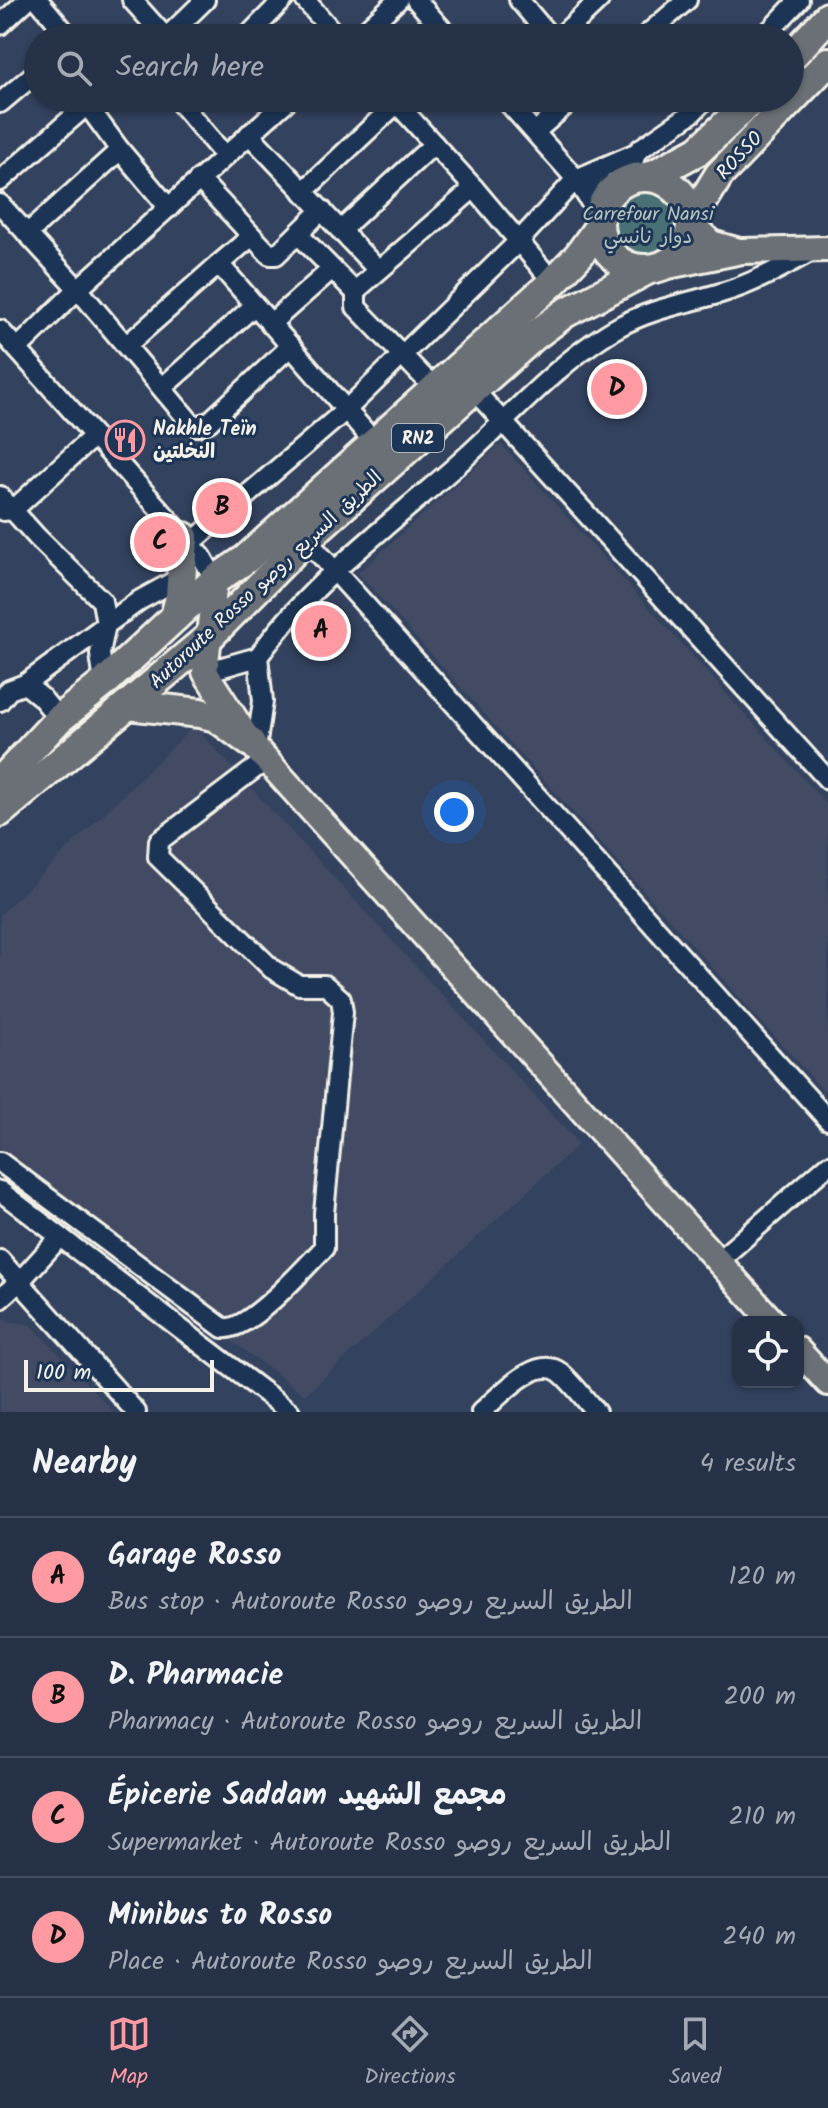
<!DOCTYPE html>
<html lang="en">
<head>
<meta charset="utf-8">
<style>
	body { margin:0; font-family:Kalam,"Playpen Sans Arabic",sans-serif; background:#323e52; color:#f1f3f6 }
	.controls { position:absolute; right:24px; bottom:24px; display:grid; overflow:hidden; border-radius:16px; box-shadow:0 2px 6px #0004 }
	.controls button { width:72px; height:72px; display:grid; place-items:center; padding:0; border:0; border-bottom:2px solid #424d60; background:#263247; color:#f1f3f6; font:40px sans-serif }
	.scale { position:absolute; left:24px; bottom:20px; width:190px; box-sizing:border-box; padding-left:8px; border:4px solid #f4f1e8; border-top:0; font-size:22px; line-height:28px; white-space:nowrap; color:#f4f1e8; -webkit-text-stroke:6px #1d3557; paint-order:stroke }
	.you { position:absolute; left:454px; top:812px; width:28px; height:28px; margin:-20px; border:6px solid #fff; border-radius:50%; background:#1a73e8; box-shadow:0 0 0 12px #1a73e833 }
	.badge { display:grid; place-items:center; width:52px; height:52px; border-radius:50%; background:#ff9aa2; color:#111; font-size:26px; font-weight:700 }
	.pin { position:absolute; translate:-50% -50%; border:4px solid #fff; box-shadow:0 2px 8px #0006 }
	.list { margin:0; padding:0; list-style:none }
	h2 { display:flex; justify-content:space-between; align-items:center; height:104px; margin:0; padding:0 32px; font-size:34px }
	h2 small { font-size:26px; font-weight:400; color:#a4aab4 }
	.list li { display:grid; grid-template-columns:52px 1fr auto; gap:24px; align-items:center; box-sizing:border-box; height:120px; padding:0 32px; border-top:2px solid #424d60 }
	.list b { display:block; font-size:30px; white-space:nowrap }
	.list p { margin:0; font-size:26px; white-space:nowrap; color:#a4aab4 }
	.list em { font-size:26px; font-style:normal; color:#a4aab4 }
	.icon { flex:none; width:44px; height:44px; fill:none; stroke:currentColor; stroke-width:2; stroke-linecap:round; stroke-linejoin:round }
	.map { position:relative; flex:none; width:828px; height:1412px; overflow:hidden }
	.search { position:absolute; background:#263247; box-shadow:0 2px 6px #0004; left:24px; right:24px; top:24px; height:88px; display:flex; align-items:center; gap:20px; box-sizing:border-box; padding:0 28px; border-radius:44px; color:#a4aab4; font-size:30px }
	.sheet { height:584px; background:#263247 }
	nav { display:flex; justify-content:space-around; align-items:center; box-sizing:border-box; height:112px; border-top:2px solid #424d60; background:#263247; font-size:22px; color:#a4aab4 }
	nav a { display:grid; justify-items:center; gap:4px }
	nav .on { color:#ff9aa2 }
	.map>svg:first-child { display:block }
	.built { fill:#424c64 }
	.green { fill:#487075; stroke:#9eb0ae; stroke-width:2 }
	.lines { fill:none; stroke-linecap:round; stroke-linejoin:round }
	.minor-casing { stroke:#f4f1e8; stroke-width:24 }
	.major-casing { stroke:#f4f1e8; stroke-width:30 }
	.highway-casing { stroke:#f4f1e8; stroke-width:34 }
	.minor { stroke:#1d3557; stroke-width:18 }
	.major { stroke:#6b6f75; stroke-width:24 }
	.highway { stroke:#6b6f75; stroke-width:28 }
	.labels { text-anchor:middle; stroke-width:6; stroke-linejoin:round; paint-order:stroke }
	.shield { fill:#1d3557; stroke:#b4b9bc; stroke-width:2 }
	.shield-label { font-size:18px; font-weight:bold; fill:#f4f1e8 }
	.street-label { font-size:20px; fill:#f4f1e8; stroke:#1d3557 }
	.park-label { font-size:20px; fill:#b8c4c0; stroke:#1d3557 }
	.poi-label { font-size:20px; font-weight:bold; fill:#f4f1e8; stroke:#1d3557; text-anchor:start }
</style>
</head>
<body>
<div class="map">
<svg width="828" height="1412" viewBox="0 0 828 1412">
	<rect width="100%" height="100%" fill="#33425f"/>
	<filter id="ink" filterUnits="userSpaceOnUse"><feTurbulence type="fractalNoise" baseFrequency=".0125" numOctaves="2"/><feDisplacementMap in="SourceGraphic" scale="16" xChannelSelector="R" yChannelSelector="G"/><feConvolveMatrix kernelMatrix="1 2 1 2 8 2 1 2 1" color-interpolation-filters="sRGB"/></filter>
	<g filter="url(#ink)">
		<g class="built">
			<polygon points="501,444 828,806 828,1096 358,573"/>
			<polygon points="194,726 579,1144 305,1395 0,1170 0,915"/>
			<polygon points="0,1319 31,1325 114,1412 0,1412"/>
		</g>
		<circle class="green" cx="648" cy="224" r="39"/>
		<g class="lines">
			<g class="minor-casing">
				<g id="minor">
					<polyline points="38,0 70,38"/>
					<polyline points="132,0 166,38"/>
					<polyline points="305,0 338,38"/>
					<polyline points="416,0 450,38"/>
					<polyline points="519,0 551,38"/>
					<polyline points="0,25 27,0"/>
					<polyline points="166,38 205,0"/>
					<polyline points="246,38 283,0"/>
					<polyline points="357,38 398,0"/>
					<polyline points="559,38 599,0"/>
					<polyline points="643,38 687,0"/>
					<polyline points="763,38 799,0"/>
					<polyline points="176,98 225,156"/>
					<polyline points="392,98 474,188 553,282"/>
					<polyline points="504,98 576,179 599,216"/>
					<polyline points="0,103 38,71"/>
					<polyline points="535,132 574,98"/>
					<polyline points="249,134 378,270"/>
					<polyline points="199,179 252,236 219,264"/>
					<polyline points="576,179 617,186"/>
					<polyline points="628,180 636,153 640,149 692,113 706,98"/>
					<polyline points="0,181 87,105 120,150 169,208"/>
					<polyline points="303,192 397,103"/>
					<polyline points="0,204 78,289 190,422 197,426 209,422 291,346"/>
					<polyline points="342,229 434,144"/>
					<polyline points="27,234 120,150"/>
					<polyline points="298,234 356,293"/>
					<polyline points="252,236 270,255 276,255 322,210"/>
					<polyline points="270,324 332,269"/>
					<polyline points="0,330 202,557 215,580"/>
					<polyline points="127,345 219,264 375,443"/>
					<polyline points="17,349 78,289 290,98"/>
					<polyline points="163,387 254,306"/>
					<polyline points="435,389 356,307 356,293 361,286 474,188"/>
					<polyline points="473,389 828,780"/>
					<polyline points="0,496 37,537 102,601 106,624 100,654 104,683"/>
					<polyline points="3,511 13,510 94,436"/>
					<polyline points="306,539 828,1120"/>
					<polyline points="190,544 346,410 519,241 576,179 636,153"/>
					<polyline points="205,672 258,657"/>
					<polyline points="25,684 140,600 182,577"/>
					<polyline points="0,701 9,690 25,684 41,697 59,719"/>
					<path d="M256 749 263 701 258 657C314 577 396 521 468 455 514 413 566 355 620 326 653 308 689 303 724 292 755 283 784 266 812 251"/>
					<path d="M0 1162 223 1328C249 1332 304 1268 324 1248V1213L343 1012 341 999 325 985H299L272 969 158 857 159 841 266 760"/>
					<polyline points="0,1191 290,1412"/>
					<polyline points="0,1260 136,1412"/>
					<polyline points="718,1261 828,1165"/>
					<polyline points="0,1299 21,1280 59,1238"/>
					<path d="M481 1412C499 1397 537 1353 561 1373 574 1384 585 1400 596 1412"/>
				</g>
			</g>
			<g class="major-casing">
				<g id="major">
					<polyline points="692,224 711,243 739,251"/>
					<polyline points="658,268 742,251 828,249"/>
					<polyline points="215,580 205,672 250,742 773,1322"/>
					<polyline points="798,1350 828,1383"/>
				</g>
			</g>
			<g class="highway-casing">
				<g id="highway">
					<polyline points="790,58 828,17"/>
					<circle cx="645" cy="223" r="46"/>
					<polyline points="649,177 699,150 754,98"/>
					<polyline points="692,219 719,175 828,62"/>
					<polyline points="175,617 180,597 184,537"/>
					<polyline points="128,705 200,713 216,717 250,742"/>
					<polyline points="0,782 59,719 104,683 215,580 246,559 553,282 579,255 599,227"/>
					<polyline points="0,812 209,637 306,539 534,336 565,313 649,269"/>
				</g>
			</g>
			<use href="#minor" class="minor"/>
			<use href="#major" class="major"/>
			<use href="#highway" class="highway"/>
		</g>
	</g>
	<defs>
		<g id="restaurant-ring" transform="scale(2)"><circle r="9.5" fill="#1d3557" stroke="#ff9aa2" stroke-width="1.5"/><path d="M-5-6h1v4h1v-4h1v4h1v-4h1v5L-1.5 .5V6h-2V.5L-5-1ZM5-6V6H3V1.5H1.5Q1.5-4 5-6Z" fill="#ff9aa2"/></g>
	</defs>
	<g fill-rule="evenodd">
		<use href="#restaurant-ring" x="125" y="440"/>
	</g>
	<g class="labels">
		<rect class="shield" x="392" y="424" width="52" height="28" rx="6"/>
		<g class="shield-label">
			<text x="418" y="444">RN2</text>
		</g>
		<g class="street-label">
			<text transform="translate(739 155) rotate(-47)" y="7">ROSSO</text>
			<text transform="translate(265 579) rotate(-43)" y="7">Autoroute Rosso الطريق السريع روصو</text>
		</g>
		<g class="park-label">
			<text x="648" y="220">Carrefour Nansi<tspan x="648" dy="23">دوار نانسي</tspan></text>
		</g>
		<g class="poi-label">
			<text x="153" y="435">Nakhle Teïn<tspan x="153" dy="23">النخلتين</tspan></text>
		</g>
	</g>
</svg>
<div class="controls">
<button><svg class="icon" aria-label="locate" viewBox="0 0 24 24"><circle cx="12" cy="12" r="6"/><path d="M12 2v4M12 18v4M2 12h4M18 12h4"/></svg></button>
</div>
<div class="scale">100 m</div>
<div class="you"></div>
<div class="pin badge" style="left:321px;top:631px">A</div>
<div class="pin badge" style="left:222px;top:508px">B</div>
<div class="pin badge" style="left:160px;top:542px">C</div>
<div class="pin badge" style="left:617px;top:389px">D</div>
<div class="search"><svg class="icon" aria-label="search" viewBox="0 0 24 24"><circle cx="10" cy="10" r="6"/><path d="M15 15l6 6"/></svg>Search here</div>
</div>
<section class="sheet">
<h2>Nearby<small>4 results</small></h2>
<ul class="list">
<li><span class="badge">A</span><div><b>Garage Rosso</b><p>Bus stop · Autoroute Rosso الطريق السريع روصو</p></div><em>120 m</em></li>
<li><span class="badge">B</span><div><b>D. Pharmacie</b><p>Pharmacy · Autoroute Rosso الطريق السريع روصو</p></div><em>200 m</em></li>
<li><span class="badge">C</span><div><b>Épicerie Saddam مجمع الشهيد</b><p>Supermarket · Autoroute Rosso الطريق السريع روصو</p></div><em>210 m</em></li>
<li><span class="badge">D</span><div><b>Minibus to Rosso</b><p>Place · Autoroute Rosso الطريق السريع روصو</p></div><em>240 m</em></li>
</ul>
</section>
<nav>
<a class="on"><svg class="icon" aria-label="map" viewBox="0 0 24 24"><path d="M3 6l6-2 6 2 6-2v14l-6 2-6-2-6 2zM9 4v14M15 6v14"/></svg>Map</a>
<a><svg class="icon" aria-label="directions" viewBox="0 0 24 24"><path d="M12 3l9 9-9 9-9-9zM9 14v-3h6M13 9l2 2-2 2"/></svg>Directions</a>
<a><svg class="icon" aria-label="saved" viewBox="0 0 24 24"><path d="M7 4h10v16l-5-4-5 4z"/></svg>Saved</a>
</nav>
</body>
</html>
